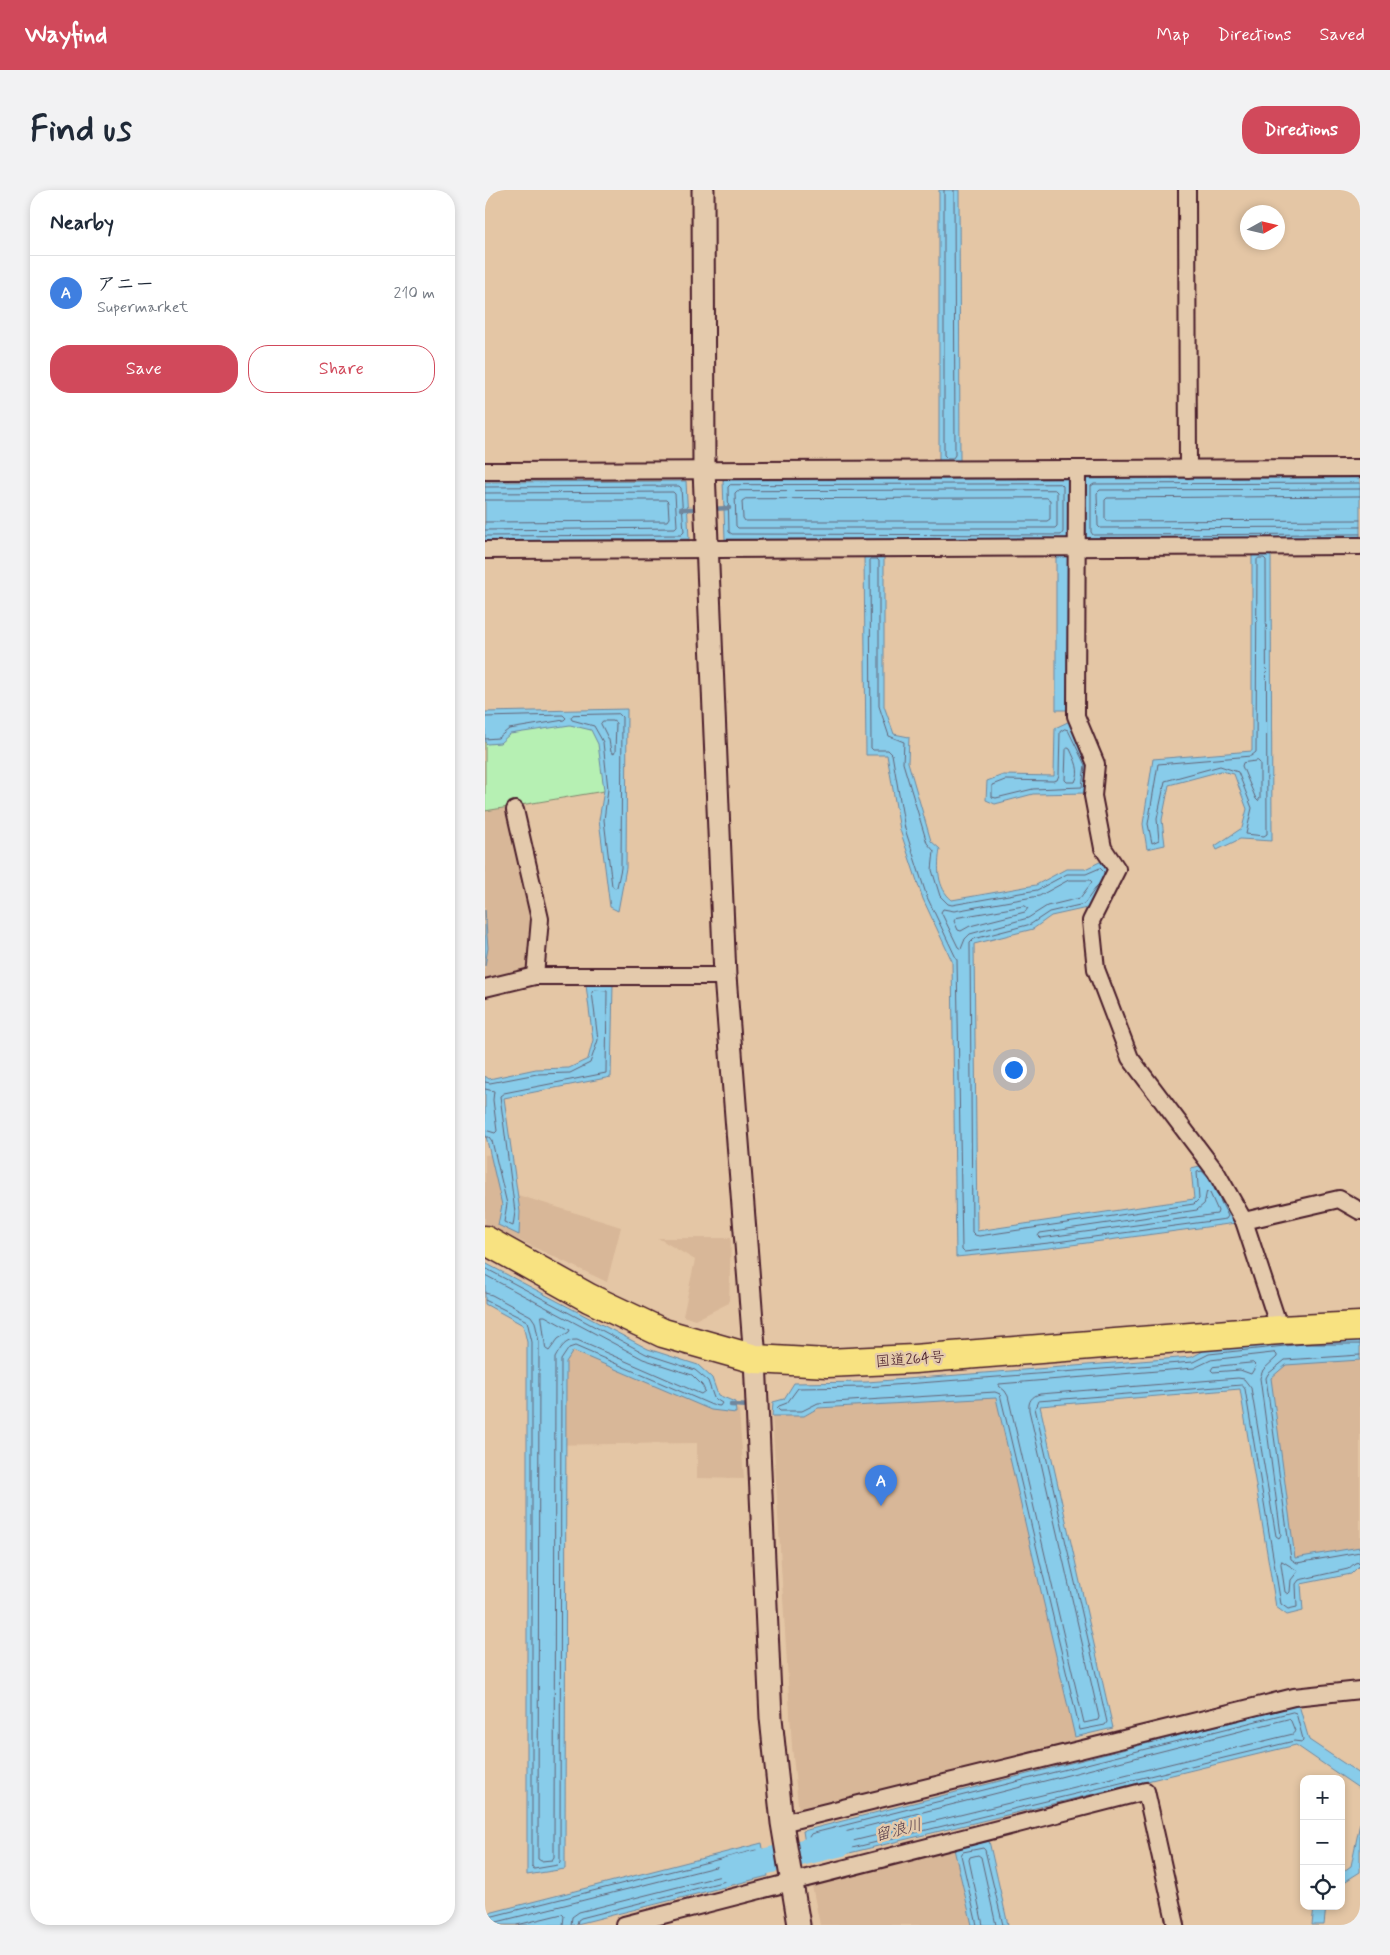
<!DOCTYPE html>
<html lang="en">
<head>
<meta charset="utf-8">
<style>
	body { margin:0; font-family:Mynerve,"Klee One",sans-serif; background:#f2f2f3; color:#1f2937 }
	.controls { position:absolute; right:15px; bottom:15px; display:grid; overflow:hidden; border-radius:10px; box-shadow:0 2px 8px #0003 }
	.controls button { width:45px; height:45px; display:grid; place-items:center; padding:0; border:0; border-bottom:1px solid #e0e1e3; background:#fff; color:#1f2937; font:25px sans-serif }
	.compass { position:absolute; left:755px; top:15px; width:45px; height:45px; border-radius:50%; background:#fff; box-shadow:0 2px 8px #0003; rotate:82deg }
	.you { position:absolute; left:528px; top:879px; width:18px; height:18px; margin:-12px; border:4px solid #fff; border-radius:50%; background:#1a73e8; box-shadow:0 0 0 8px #1a73e833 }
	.badge { display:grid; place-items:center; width:32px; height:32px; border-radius:50%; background:#d1495b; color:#fff; font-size:16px; font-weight:700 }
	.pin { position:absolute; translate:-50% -41px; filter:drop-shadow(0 1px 2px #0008) }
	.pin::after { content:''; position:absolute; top:26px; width:18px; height:15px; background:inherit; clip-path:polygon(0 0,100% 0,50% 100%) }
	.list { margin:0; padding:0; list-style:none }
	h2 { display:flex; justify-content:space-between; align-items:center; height:65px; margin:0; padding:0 20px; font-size:21px }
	h2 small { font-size:16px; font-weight:400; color:#747a83 }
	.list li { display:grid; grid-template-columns:32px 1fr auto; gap:15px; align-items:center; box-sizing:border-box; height:75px; padding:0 20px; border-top:1px solid #e0e1e3 }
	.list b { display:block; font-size:19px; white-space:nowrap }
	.list p { margin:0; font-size:16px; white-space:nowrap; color:#747a83 }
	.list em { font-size:16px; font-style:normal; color:#747a83 }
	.actions { display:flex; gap:10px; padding:15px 20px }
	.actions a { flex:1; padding:11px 0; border:1px solid #d1495b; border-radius:20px; text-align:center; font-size:18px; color:#d1495b }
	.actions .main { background:#d1495b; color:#fff }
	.icon { flex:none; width:28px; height:28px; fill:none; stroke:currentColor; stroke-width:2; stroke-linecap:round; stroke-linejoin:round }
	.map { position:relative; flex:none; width:875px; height:1735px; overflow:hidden; border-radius:20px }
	header { display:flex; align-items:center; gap:30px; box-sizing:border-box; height:70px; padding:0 25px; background:#d1495b; color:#fff }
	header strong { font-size:24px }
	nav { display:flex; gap:28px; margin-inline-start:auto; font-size:18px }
	.intro { display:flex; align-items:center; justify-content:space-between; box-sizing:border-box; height:120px; padding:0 30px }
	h1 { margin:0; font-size:35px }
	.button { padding:12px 22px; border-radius:20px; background:#d1495b; color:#fff; font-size:18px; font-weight:700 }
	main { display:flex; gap:30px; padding:0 30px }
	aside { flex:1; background:#fff; border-radius:20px; box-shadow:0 2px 8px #0003 }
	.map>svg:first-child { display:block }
	.built { fill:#d8b798 }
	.green { fill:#b6f0b3; stroke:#80886f }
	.water { fill:#88ccea; stroke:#6f879e }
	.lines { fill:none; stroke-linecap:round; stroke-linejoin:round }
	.shore { stroke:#636477; stroke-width:1 }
	.stream { stroke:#6f879e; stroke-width:4.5 }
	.river { stroke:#88ccea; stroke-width:26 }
	.minor-casing { stroke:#4a1f2b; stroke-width:20 }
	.tertiary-casing { stroke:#4a1f2b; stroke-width:25 }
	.trunk-casing { stroke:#4a1f2b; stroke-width:31 }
	.minor { stroke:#e4caac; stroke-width:16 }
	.tertiary { stroke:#e4caac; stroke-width:21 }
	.trunk { stroke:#f8e281; stroke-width:28 }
	.labels { text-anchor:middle; stroke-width:5; stroke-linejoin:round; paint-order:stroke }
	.street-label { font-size:15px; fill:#4a1f2b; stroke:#e4caac }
	.water-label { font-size:16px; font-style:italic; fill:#533948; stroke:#e4caac }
</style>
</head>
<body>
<header>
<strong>Wayfind</strong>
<nav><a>Map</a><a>Directions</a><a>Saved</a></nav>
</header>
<div class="intro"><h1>Find us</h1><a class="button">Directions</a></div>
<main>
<aside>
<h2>Nearby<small></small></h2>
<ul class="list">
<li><span class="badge" style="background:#3f7fe0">A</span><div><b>アニー</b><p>Supermarket</p></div><em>210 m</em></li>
</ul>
<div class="actions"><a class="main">Save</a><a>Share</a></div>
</aside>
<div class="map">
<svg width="875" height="1735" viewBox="0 0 875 1735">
	<rect width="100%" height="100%" fill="#e4c6a5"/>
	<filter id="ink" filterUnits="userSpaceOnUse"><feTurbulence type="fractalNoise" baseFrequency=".02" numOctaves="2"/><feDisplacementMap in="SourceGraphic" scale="10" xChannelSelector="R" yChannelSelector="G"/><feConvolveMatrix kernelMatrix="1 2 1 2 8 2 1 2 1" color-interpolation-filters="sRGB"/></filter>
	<g filter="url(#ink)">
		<g class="built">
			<polygon points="39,614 60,732 54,784 0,794 0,621"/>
			<polygon points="12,964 23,1002 136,1037 122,1092 0,1034 0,965"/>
			<polygon points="173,1048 246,1048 244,1113 210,1130 198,1126 210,1070"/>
			<polygon points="56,1136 254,1220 259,1289 212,1288 212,1253 53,1255"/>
			<polygon points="875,1166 875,1367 805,1381 772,1170"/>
			<polygon points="511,1207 590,1547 589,1558 314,1623 307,1557 287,1226 319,1226 333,1218"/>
			<polygon points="469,1659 487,1735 335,1735 327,1696"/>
		</g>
		<polygon class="green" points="137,521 137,598 0,621 0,526"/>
		<g class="water">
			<polygon points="454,0 474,0 475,273 454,273"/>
			<polygon points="875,288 875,348 601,350 601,289"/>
			<polygon points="583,289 584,350 240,349 238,290"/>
			<polygon points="201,291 204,349 0,351 0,292"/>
			<polygon points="767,363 786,363 787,651 755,649 732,660 730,656 757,638 762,619 749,584 736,581 684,595 677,630 680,655 662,659 658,634 668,569 767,561"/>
			<path d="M379 364H399V516L409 544 424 547 423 572 446 651 455 659C452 677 452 698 467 710L551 695 581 679H600L619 670 624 681 620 695 602 718 566 726 548 739 489 754 492 1041 709 1009 706 978 719 975 751 1033 564 1058 471 1067 467 771 438 709 415 640 402 565H381Z"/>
			<polygon points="571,365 585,365 584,520 571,520"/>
			<polygon points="142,519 141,678 133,721 125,717 114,630 119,600 113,554 106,540 85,535 25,544 15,553 2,554 0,552 0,522"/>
			<polygon points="585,531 605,574 602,603 548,604 510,614 501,610 502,591 518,585 569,586 570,538"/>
			<polygon points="0,720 3,758 0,776"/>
			<polygon points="128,794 126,887 19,908 35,1022 34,1045 13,1035 17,1015 0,942 0,886 4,889 51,879 84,878 103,869 108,850 101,795"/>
			<polygon points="0,1073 163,1159 213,1175 227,1188 233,1205 250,1212 251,1223 226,1220 88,1161 81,1172 80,1679 42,1685 42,1152 38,1135 0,1114"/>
			<polygon points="819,1149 875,1149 875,1170 801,1175 786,1188 810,1368 875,1357 875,1375 866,1384 816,1394 818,1421 802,1425 791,1417 755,1199 555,1216 628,1538 590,1547 511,1208 333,1218 319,1226 287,1226 288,1212 299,1209 309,1193 382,1192 707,1167 722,1159"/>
			<polygon points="814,1515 824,1550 875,1584 875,1599 811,1555 323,1673 318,1641"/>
			<polygon points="875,1633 875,1682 856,1694 856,1683 866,1676"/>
			<polygon points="504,1651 523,1735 487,1735 469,1659"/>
			<polygon points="277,1653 283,1686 88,1735 0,1735 0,1724"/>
			<polygon points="829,1716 841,1716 839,1735 827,1735"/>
		</g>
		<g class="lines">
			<g class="shore">
				<polyline points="459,0 459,265 462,268 468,268 470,265 469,0"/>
				<polyline points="875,293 609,294 606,296 606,342 608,345 875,344"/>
				<polygon points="576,294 578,296 578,342 576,345 247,344 244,342 243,297 245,295"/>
				<polyline points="0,297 194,296 196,298 199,342 196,345 0,346"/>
				<polyline points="875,299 615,300 612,303 613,336 615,338 875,337"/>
				<polygon points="570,300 572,302 572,336 570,338 253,338 251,336 250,303 252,301"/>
				<polyline points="0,303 188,302 190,304 192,336 190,338 0,340"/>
				<polyline points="875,306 622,308 620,310 620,329 622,331 875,330"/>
				<polygon points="562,308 565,310 565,329 562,331 260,331 258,328 257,311 260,309"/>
				<polyline points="0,310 181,310 183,312 184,328 182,331 0,332"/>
				<polygon points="774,368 779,368 781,370 782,644 779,646 761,644 767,618 753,582 735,576 680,591 672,629 674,650 667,653 663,634 673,574 766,566 771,562 772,370"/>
				<polygon points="134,524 137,527 136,678 132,697 130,698 127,696 119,630 123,599 118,552 109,536 87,530 86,528 88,525"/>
				<polyline points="0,527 78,525 81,528 79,530 24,539 13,548 0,549"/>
				<polygon points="118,531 128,531 131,533 130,562 129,564 126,562 124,550 116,534"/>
				<polygon points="580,539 583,540 600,575 597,597 548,599 511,608 507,607 507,595 520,590 568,591 572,590 574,585 575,542"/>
				<path d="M583 558 585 559C590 570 596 581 590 592H582L580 590 581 560Z"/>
				<polygon points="773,571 775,573 775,608 773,611 771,609 757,576 758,573"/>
				<polyline points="617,689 619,682 615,678 601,684 582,684 552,700 467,715 463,714 455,706 447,680 449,661 442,653 418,573 419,552 404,546 394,516 394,371 392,369 385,369 386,558 388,560 403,560 407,564 420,639 442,707 472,770 477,1060 479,1062 564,1053 741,1029 743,1026 729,998"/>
				<polygon points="584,690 605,690 607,692 595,708 562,716 543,728 485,744 480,749 476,759 473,757 456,722 458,719 469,721 554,706"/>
				<polyline points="613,695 599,714 564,722 546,734 489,749 485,753 487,1042 490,1045 494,1046 709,1014 714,1009 712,982 717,981 725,990"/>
				<polygon points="540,716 543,718 540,722 485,736 476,741 473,740 469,731 471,728"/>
				<polyline points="0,892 5,893 52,884 85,883 105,873 113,850 107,802 109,800 122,801 121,883 19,903 15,906 30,1022 28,1036 19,1032 22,1014 7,951 4,947 0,947"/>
				<polyline points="0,899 9,901 8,910 12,941 10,943 0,940"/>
				<polygon points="722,1002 725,1003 733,1021 732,1024 563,1047 555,1048 553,1046 555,1043 712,1020 719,1014"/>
				<polyline points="0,1078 161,1164 210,1180 223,1191 229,1208 237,1213 235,1216 227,1215 90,1156 84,1158 76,1170 75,1673 73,1675 49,1679 47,1676 47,1152 42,1131 0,1110"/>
				<path d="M0 1085 158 1169 207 1185 217 1195 220 1201 216 1204 92 1150C80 1149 75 1159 70 1168L69 1667 67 1670 56 1671 53 1669 54 1152 50 1132 46 1126 7 1105 0 1103"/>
				<polygon points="57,1126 60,1126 85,1140 84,1142 73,1149 64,1161 61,1159"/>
				<polyline points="875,1154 819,1154 724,1164 708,1172 382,1197 313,1198 302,1213 294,1216 292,1218 295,1221 317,1221 333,1213 510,1202 515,1204 595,1540 620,1535 622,1532 550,1218 553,1211 757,1195 760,1199 796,1414 803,1419 812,1417 811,1394 814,1390 863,1379 870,1373 875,1372"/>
				<path d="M790 1163 792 1165V1167L778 1180 775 1188 796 1345 794 1348 791 1346 766 1198 759 1189 753 1188 555 1204C547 1206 543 1211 544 1220L614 1527 613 1530 599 1533 523 1206 520 1201 514 1196V1194L709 1178 726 1170Z"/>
				<polyline points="875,1165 800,1170 783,1184 781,1188 806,1369 812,1373 875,1362"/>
				<polygon points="768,1173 771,1176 766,1184 755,1180 728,1182 726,1180 728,1177"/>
				<polygon points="797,1371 813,1381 806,1390 805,1402 803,1404 800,1402 796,1374"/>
				<polygon points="808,1522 811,1523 818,1549 817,1552 809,1551 330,1667 327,1665 324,1647 326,1644"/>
				<polygon points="804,1529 806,1531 810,1541 808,1544 335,1659 332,1657 331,1651 333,1649"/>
				<polyline points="0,1728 271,1660 274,1662 277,1680 276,1682 96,1728 93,1730 92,1735"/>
				<polyline points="0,1735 266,1668 269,1669 270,1676 268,1678 94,1722 87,1727 86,1735"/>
				<polyline points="32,1735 77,1724 79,1726 78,1735"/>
				<polyline points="492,1735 476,1665 478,1662 498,1658 500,1660 518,1735"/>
				<polyline points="498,1735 484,1670 485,1667 493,1665 496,1667 511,1735"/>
			</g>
			<g class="stream">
				<polyline points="196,319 214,319"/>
				<polyline points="226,319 244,318"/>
				<polyline points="246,1215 266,1216"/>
			</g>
			<polyline class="river" points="245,1680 356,1653"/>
			<g class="minor-casing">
				<g id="minor">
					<polyline points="702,0 703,279"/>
					<polyline points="592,279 591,526 611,574 608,606 618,658 632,679 606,731 611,779 645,868 731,982 759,1031 795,1140"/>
					<polyline points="0,281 875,278"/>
					<path d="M0 360C292 357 583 359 875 356"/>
					<polyline points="30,620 55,729 50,786"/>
					<polyline points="0,798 50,786 240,786"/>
					<polyline points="759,1031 854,1009 875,1021"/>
					<polyline points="297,1633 809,1507 875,1500"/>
					<polyline points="139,1735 661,1601 691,1735"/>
				</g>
			</g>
			<g class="tertiary-casing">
				<polyline id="tertiary" points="218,0 219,280 240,786 270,1169 286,1528 297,1633 314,1735"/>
			</g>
			<g class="trunk-casing">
				<polyline id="trunk" points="0,1050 104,1108 178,1143 270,1169 342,1173 429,1169 795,1140 875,1136"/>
			</g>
			<use href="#minor" class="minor"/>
			<use href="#tertiary" class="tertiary"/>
			<use href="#trunk" class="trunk"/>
		</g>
	</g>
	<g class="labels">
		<g class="street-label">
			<text transform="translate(425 1169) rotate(-4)" y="5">国道264号</text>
		</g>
		<g class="water-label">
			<text transform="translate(413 1639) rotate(-14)" y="6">留浪川</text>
		</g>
	</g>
</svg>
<div class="controls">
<button>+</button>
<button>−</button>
<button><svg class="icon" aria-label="locate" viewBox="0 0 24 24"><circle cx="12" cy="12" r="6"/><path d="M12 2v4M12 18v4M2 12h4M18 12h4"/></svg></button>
</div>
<svg class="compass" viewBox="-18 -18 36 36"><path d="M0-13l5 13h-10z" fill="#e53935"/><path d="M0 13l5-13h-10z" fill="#747a83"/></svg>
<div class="you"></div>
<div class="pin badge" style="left:396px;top:1316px;background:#3f7fe0">A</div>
</div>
</main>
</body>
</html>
